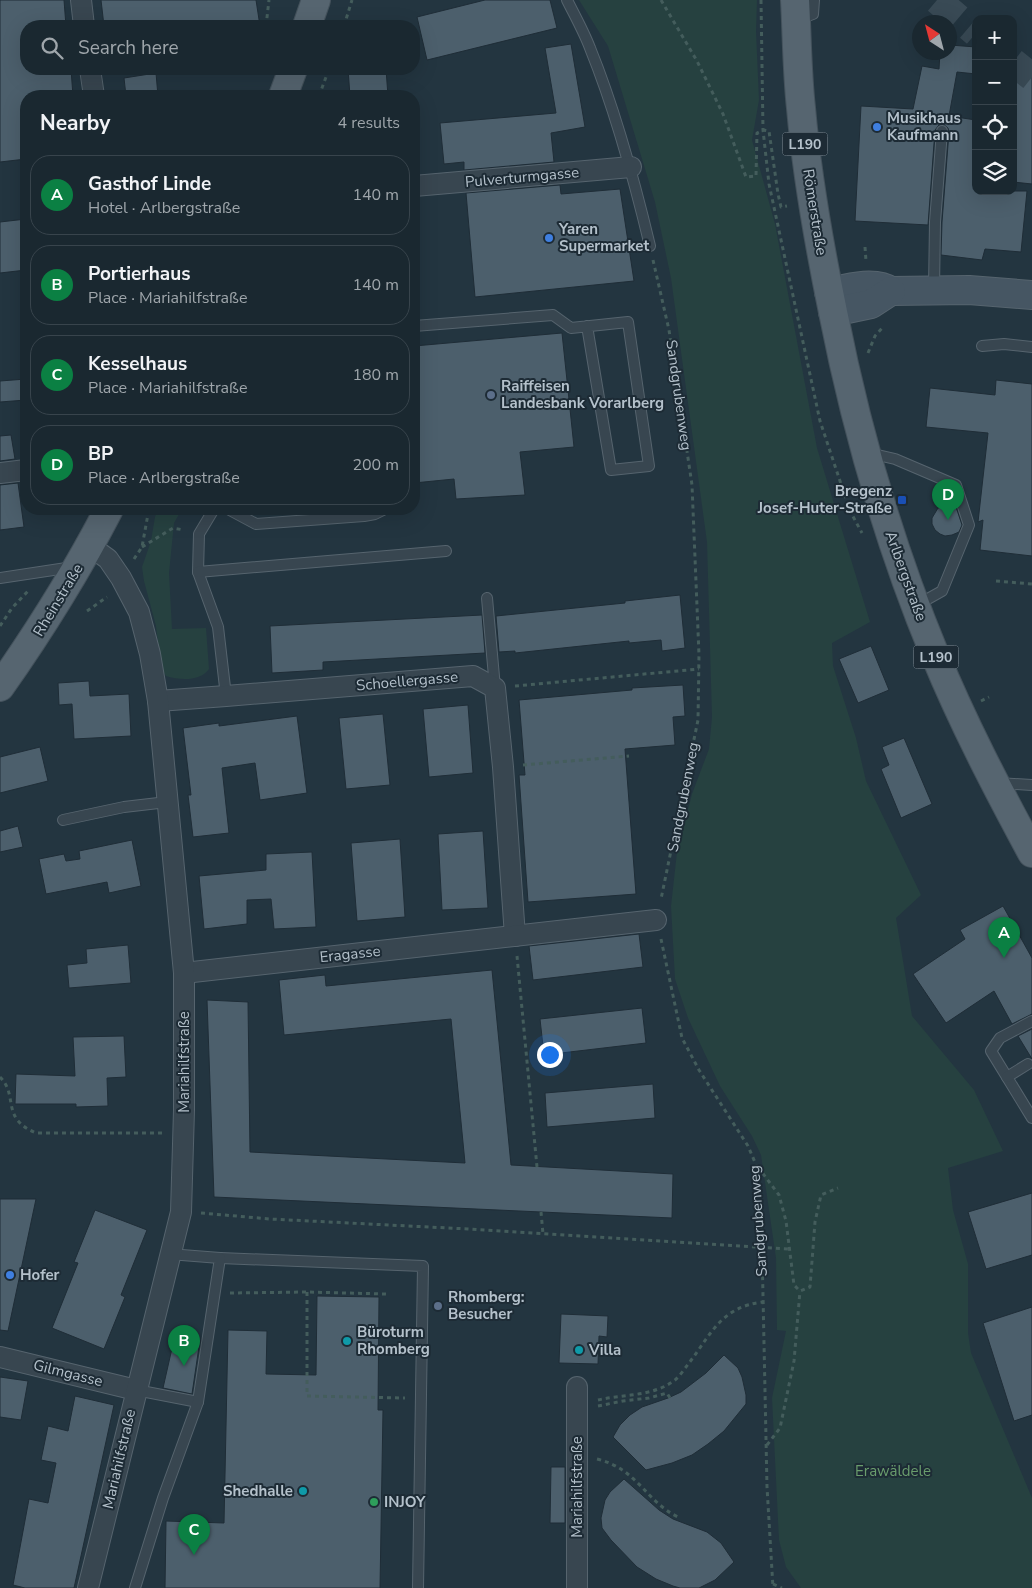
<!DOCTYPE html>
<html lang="en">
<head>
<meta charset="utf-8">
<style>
	body { margin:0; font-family:"Nunito Sans",sans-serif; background:#27343c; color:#f1f3f6 }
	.controls { position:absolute; right:15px; top:15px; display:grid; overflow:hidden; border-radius:10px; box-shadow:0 5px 20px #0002 }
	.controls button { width:45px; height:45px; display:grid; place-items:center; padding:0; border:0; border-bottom:1px solid #38444c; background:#1a2830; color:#f1f3f6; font:25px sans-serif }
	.compass { position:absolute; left:912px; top:15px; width:45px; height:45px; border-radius:50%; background:#1a2830; box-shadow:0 5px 20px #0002; rotate:324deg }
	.you { position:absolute; left:549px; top:1054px; width:18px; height:18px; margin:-12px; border:4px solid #fff; border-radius:50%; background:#1a73e8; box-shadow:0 0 0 8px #1a73e833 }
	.badge { display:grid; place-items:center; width:32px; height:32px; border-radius:50%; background:#0b8043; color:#fff; font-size:16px; font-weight:700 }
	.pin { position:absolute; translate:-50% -41px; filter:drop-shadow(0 1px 2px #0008) }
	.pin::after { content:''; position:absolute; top:26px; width:18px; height:15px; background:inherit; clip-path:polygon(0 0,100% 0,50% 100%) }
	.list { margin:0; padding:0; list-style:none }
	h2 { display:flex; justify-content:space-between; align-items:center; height:65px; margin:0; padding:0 20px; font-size:21px }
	h2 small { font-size:16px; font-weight:400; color:#9fa6ab }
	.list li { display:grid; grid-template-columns:32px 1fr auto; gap:15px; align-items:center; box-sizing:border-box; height:80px; margin:0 10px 10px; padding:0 10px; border:1px solid #38444c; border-radius:20px }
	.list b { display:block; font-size:19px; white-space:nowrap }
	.list p { margin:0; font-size:16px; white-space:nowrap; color:#9fa6ab }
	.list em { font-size:16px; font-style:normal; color:#9fa6ab }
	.icon { flex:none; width:28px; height:28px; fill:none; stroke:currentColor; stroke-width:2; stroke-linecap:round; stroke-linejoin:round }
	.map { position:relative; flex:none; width:1032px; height:1588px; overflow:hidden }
	.search { position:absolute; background:#1a2830; box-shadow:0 5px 20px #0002; left:20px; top:20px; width:400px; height:55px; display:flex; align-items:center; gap:12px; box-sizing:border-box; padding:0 18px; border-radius:20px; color:#9fa6ab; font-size:19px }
	.panel { position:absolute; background:#1a2830; box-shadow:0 5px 20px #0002; left:20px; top:90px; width:400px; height:425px; border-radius:20px }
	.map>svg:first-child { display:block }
	.green { fill:#264140 }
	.building { fill:#4c5f6c; stroke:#1f2d37 }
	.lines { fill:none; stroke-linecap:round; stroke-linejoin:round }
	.motorway-tunnel { stroke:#394a55; stroke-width:28; stroke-dasharray:28 14; stroke-linecap:butt }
	.service-casing { stroke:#56646e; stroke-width:12 }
	.minor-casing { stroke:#56646e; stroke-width:22 }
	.secondary-casing { stroke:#56646e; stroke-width:30 }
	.primary-casing { stroke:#44525c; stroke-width:30 }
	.path { stroke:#445d5c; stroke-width:3; stroke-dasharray:4 4; stroke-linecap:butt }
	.service { stroke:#384650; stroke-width:10 }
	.minor { stroke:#384650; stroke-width:20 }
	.secondary { stroke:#465663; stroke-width:28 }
	.primary { stroke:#566570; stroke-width:28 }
	.shop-dot { fill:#3f7fe0; stroke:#1d2b35; stroke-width:2 }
	.service-dot { fill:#5c6f8a; stroke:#1d2b35; stroke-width:2 }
	.transit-dot { fill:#1a4fb4; stroke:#1d2b35; stroke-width:2 }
	.culture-dot { fill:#0f9aa8; stroke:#1d2b35; stroke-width:2 }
	.leisure-dot { fill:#2e9e5b; stroke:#1d2b35; stroke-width:2 }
	.labels { text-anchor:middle; stroke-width:4; stroke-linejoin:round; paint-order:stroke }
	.shield { fill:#1d2b35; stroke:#87949e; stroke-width:1 }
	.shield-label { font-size:14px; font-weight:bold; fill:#b4c1cb }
	.poi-label { font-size:15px; font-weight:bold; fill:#b4c1cb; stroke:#1d2b35; text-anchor:start }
	.street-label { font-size:15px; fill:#b4c1cb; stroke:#1d2b35 }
	.park-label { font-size:15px; fill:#6a9d6d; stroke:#1d2b35 }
</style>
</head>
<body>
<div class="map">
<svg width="1032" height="1588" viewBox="0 0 1032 1588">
	<rect width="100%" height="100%" fill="#233540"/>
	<g class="green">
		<polygon points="579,0 757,0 756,31 759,100 752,140 775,224 817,448 870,622 832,643 833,666 856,738 866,781 921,895 896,918 912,1016 974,1090 1003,1151 948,1168 953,1210 968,1264 968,1333 971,1353 1032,1498 1032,1588 801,1588 786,1567 779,1540 772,1398 786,1331 777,1330 776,1258 761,1155 752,1136 720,1086 688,1018 675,979 671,906 677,852 692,794 709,749 712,717 707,542 671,278 655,202 608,46"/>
		<path d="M158 509H182L174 523 169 573 172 629 206 628 209 669C200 682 179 680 166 676L161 668 156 626 144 581 142 567 151 541 155 517Z"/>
	</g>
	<g class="building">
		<polygon points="0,0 64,0 66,26 26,26 26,69 71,69 73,96 26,96 26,159 0,162"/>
		<polygon points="101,0 256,0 260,26 104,26"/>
		<polygon points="485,0 550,0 557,28 427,60 417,17"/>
		<polygon points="571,44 585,127 551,133 554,162 464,170 464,162 444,164 440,123 556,113 545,48"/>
		<polygon points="950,45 976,47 976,74 957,72 949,116 976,120 976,191 1027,191 1021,252 985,249 982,260 941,255 942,222 949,132 948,128 943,124 939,125 935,130 928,225 855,221 861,106 913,109 922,66 939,69 940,52 950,52"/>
		<polygon points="1013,61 1032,62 1032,184 1013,182"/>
		<polygon points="348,69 386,69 388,96 350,96"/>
		<polygon points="156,73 158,96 126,96 124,78"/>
		<polygon points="560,185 561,194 620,189 634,281 475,297 466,193"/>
		<polygon points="26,219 26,270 0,273 0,222"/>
		<polygon points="562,333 574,447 520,452 525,495 456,499 454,479 414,483 414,346"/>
		<polygon points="26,379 26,400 0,402 0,381"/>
		<polygon points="996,380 1032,384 1032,556 980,550 983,520 978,522 988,433 926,427 930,388 995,395"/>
		<polygon points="11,435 15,459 0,461 0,436"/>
		<polygon points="18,483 24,527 0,530 0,485"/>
		<polygon points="950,505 956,507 962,525 959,532 952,535 945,536 940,534 935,530 932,524 932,518 938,508"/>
		<polygon points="680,595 685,648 662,651 661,640 629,643 629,641 515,653 515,651 499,652 496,616 625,603 625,601"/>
		<polygon points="482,615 485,653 323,662 323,670 272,673 270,626"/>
		<polygon points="871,646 889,690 858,703 839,659"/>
		<polygon points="89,681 90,696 129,694 131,736 74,739 72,704 59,705 58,683"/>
		<polygon points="683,685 685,716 673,717 675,745 625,749 636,894 528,902 519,775 525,775 519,700 632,690 632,688"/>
		<polygon points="468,705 473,773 429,777 423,709"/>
		<polygon points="383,714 390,785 346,789 339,718"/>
		<polygon points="297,716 307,793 260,800 255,763 222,768 229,833 193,837 188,795 191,795 183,728 219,723 219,726"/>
		<polygon points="904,738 932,804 901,818 881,769 889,765 882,747"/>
		<polygon points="40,747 48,781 0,793 0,757"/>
		<polygon points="18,826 23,847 0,852 0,831"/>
		<polygon points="483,831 488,908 442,910 438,834"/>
		<polygon points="400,839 405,917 357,921 351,843"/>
		<polygon points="132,840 141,886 109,893 107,882 46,894 39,859 64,854 66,861 80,859 79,851"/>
		<polygon points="312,852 316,927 274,929 271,899 247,900 247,924 204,929 199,876 266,870 266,854"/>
		<polygon points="1003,906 1032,958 1032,1014 1012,1024 994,991 946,1023 913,974 965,939 960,930"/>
		<polygon points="639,934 643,967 533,980 529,946"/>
		<polygon points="128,945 131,983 69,988 67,965 87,963 86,949"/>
		<polygon points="492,970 511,1165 673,1174 672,1218 214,1197 207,1000 248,1002 250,1152 465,1163 451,1019 284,1035 279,980 325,975 326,986"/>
		<polygon points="642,1008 646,1043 544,1055 540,1019"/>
		<polygon points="1032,1029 1032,1059 1018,1036"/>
		<polygon points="124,1036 126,1077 107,1078 108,1106 76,1107 76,1104 15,1104 16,1074 75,1076 73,1037"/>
		<polygon points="653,1084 655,1118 547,1127 545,1093"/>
		<polygon points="1032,1193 1032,1255 986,1269 968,1212"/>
		<polygon points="0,1199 36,1199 8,1331 0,1330"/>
		<polygon points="95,1210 147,1230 121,1295 125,1297 104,1349 52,1328 78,1263 74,1262"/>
		<polygon points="317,1296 379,1297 378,1410 383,1410 380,1588 165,1588 166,1521 224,1523 228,1330 267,1331 266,1374 316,1375"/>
		<polygon points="1032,1307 1032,1415 1014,1421 983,1323"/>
		<polygon points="561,1314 608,1316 607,1337 599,1336 598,1364 559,1363"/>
		<polygon points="175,1335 200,1340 192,1394 163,1388"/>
		<polygon points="724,1355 738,1368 742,1377 746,1395 746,1404 724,1431 708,1444 692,1455 672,1463 646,1470 613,1437 620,1425 630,1415 642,1407 668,1398 681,1392 706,1373"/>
		<polygon points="0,1377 28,1381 21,1420 0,1417"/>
		<polygon points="75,1396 114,1405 74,1588 25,1588 13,1585 29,1499 48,1503 56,1463 41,1460 48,1426 68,1431"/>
		<polygon points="551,1467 565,1467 565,1523 550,1523"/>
		<polygon points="624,1479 659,1510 673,1519 707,1532 721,1543 734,1562 715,1580 699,1588 680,1588 673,1586 656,1579 637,1567 611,1540 602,1528 601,1518 605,1500 610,1492"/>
	</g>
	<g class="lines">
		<g class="motorway-tunnel">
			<polyline points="937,0 976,33"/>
			<polyline points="1013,62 1032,77"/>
		</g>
		<g class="service-casing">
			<g id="service">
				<path d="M567 0C575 16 584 32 590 48 616 112 634 179 650 246"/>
				<polyline points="797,20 813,14 814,0"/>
				<polyline points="934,289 935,222 942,131"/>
				<polyline points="414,326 553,315 571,328 628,322 649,466 611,470 587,326"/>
				<polyline points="982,346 1004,344 1032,347"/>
				<polyline points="869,453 895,459 956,485 969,525 942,591 917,605"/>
				<polyline points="214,509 199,534 198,572 218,627 226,696"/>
				<polyline points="228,509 256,524 364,516 375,514 385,509"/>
				<polyline points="198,572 446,551"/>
				<polyline points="0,578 73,567"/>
				<polyline points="487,598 495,688"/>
				<polyline points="998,783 1032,785"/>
				<polyline points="63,820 124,807 167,802"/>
				<polyline points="1032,1021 1000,1038 991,1051 1032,1118"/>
				<polyline points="1007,1077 1028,1064"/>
				<polyline points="220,1258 423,1266 418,1588"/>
				<polyline points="136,1390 198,1402"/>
				<polyline points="135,1588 163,1498 198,1402 220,1258 169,1254"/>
			</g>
		</g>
		<g class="minor-casing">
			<g id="minor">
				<polyline points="81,0 84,26"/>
				<polyline points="90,69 94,96"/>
				<polyline points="414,186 631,167"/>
				<polyline points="0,473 26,470"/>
				<polyline points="158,701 226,696 473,676 495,688 503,767 515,936"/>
				<polyline points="184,973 656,920"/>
				<polyline points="0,1357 136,1390"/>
				<polyline points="88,1588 181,1212 184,1110 184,973 158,701 150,654 139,612 121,578 108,559 90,546"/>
				<polyline points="577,1588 577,1387"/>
			</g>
		</g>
		<g class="secondary-casing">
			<g id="secondary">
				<path d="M829 292C847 288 875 280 891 291L969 290 1032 295"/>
				<polyline points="833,312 871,304 891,291"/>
			</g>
		</g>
		<g class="primary-casing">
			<g id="primary">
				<path d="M795 0C797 36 797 72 801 108 807 177 819 244 833 312 856 429 889 544 935 655 963 723 997 788 1032 853"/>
				<polyline points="307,26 316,0"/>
				<polyline points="283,96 293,69"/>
				<path d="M0 687C40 630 77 571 109 509"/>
			</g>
		</g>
		<g class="path">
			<polyline points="661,0 697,61 723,114 746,177 756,176 757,133 763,130 769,131 778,194 781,207 787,206"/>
			<polyline points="761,0 763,130 769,184 820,421 850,511 862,533"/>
			<polyline points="266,26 269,0"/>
			<polyline points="344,26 352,0"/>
			<polyline points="319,96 329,69"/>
			<polyline points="865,247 866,261"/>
			<polyline points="653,260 669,330 692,485 699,655 698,720 661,899"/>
			<polyline points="868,353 875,336 884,326"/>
			<polyline points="142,547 173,528 184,530"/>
			<polyline points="134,559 142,547 148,514 150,509"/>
			<polyline points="996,581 1032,584"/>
			<polyline points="87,611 107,597"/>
			<polyline points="0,626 12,608 29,590"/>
			<polyline points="515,686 699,669"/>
			<polyline points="981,701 989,697"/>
			<polyline points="523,765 629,756"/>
			<polyline points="661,939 682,1038 699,1070 748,1146 757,1167 762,1248 767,1487 773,1588"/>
			<polyline points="517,956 537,1167"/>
			<path d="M0 1077C19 1096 0 1118 36 1133H162"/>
			<polyline points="758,1167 779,1195 786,1221 794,1285 800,1291 810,1287 815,1222 821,1195 838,1188"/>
			<polyline points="541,1212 543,1234"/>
			<polyline points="201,1213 270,1219 468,1229 789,1249"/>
			<polyline points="307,1292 307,1396 405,1398"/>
			<polyline points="230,1293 307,1292 386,1294"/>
			<path d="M598 1400C623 1394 653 1397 675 1380 680 1376 685 1368 689 1363 712 1333 721 1307 763 1302"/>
			<polyline points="598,1406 623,1401 649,1398 667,1393 670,1398"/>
			<polyline points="767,1445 780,1428 794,1361 800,1291"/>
			<path d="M597 1459C638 1469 645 1501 678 1517L677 1520"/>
			<polyline points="773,1584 782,1588"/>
		</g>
		<use href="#service" class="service"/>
		<use href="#minor" class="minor"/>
		<use href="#secondary" class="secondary"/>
		<use href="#primary" class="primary"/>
	</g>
	<g class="shop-dot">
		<circle cx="877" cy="127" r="5"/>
		<circle cx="549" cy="238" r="5"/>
		<circle cx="10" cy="1275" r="5"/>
	</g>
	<g class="service-dot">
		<circle cx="491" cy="395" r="5"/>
		<circle cx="438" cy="1306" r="5"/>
	</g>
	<rect class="transit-dot" x="897" y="495" width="10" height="10" rx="2.5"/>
	<g class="culture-dot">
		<circle cx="347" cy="1341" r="5"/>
		<circle cx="579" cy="1350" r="5"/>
		<circle cx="303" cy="1491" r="5"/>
	</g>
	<circle class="leisure-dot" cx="374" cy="1502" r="5"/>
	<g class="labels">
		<g class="shield">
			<rect x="782.5" y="132.5" width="45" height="23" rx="4"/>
			<rect x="913.5" y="645.5" width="45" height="23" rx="4"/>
		</g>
		<g class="shield-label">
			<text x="805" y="149">L190</text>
			<text x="936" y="662">L190</text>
		</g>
		<g class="poi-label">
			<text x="887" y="123">Musikhaus<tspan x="887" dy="17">Kaufmann</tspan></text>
			<text x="559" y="234">Yaren<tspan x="559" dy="17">Supermarket</tspan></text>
			<text x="501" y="391">Raiffeisen<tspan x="501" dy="17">Landesbank Vorarlberg</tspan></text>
			<text x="892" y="496" text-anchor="end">Bregenz<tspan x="892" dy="17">Josef-Huter-Straße</tspan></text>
			<text x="20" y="1280">Hofer</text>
			<text x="448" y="1302">Rhomberg:<tspan x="448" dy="17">Besucher</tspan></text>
			<text x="357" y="1337">Büroturm<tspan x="357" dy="17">Rhomberg</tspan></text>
			<text x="589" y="1355">Villa</text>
			<text x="293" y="1496" text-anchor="end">Shedhalle</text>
			<text x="384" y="1507">INJOY</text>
		</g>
		<g class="street-label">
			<text transform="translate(522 177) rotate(-5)" y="5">Pulverturmgasse</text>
			<text transform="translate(815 212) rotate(81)" y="5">Römerstraße</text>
			<text transform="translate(679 395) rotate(82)" y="5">Sandgrubenweg</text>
			<text transform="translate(906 576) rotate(70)" y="5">Arlbergstraße</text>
			<text transform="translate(58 600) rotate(-59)" y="5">Rheinstraße</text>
			<text transform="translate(407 681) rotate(-5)" y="5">Schoellergasse</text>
			<text transform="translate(683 797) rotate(-79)" y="5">Sandgrubenweg</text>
			<text transform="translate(350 954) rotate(-6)" y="5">Eragasse</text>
			<text transform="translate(184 1062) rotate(-90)" y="5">Mariahilfstraße</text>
			<text transform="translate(758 1221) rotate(-94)" y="5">Sandgrubenweg</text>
			<text transform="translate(68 1373) rotate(14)" y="5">Gilmgasse</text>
			<text transform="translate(119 1459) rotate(-77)" y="5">Mariahilfstraße</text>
			<text transform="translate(577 1487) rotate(-90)" y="5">Mariahilfstraße</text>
		</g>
		<g class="park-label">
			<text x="893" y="1476">Erawäldele</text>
		</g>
	</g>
</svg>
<div class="controls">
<button>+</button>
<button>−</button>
<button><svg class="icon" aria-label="locate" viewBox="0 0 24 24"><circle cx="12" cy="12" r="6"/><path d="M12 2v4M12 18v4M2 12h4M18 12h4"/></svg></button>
<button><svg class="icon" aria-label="layers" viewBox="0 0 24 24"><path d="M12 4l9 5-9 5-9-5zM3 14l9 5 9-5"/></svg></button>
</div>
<svg class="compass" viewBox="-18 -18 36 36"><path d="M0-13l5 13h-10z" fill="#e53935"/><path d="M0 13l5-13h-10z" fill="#9fa6ab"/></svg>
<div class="you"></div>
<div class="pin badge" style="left:1004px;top:958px">A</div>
<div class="pin badge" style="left:184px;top:1366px">B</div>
<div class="pin badge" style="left:194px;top:1555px">C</div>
<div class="pin badge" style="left:948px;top:520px">D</div>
<div class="search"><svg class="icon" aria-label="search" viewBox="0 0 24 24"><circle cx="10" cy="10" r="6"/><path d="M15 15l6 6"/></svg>Search here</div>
<section class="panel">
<h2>Nearby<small>4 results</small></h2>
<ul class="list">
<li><span class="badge">A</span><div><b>Gasthof Linde</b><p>Hotel · Arlbergstraße</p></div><em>140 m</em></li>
<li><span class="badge">B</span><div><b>Portierhaus</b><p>Place · Mariahilfstraße</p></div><em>140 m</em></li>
<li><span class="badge">C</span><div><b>Kesselhaus</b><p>Place · Mariahilfstraße</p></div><em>180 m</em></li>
<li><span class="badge">D</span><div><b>BP</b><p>Place · Arlbergstraße</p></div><em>200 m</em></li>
</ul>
</section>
</div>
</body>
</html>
